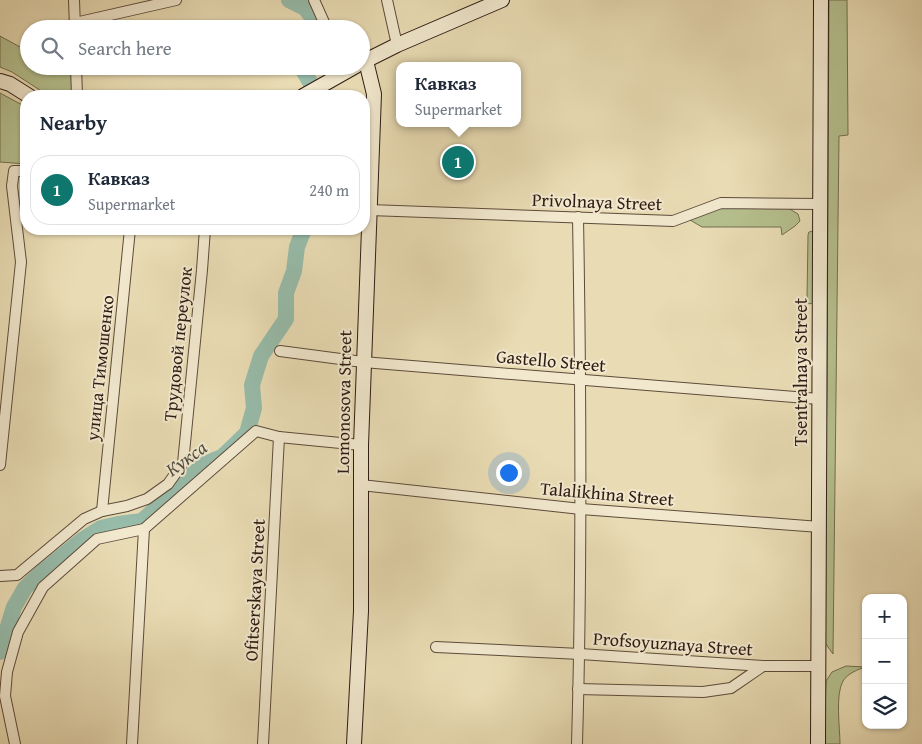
<!DOCTYPE html>
<html lang="en">
<head>
<meta charset="utf-8">
<style>
	body { margin:0; font-family:"Gentium Book Plus",serif; background:#f2f2f3; color:#1f2937 }
	.controls { position:absolute; right:15px; bottom:15px; display:grid; overflow:hidden; border-radius:10px; box-shadow:0 1px 4px #0004 }
	.controls button { width:45px; height:45px; display:grid; place-items:center; padding:0; border:0; border-bottom:1px solid #e0e1e3; background:#fff; color:#1f2937; font:25px sans-serif }
	.you { position:absolute; left:508px; top:472px; width:18px; height:18px; margin:-12px; border:4px solid #fff; border-radius:50%; background:#1a73e8; box-shadow:0 0 0 8px #1a73e833 }
	.badge { display:grid; place-items:center; width:32px; height:32px; border-radius:50%; background:#0f766e; color:#fff; font-size:16px; font-weight:700 }
	.pin { position:absolute; translate:-50% -50%; border:2px solid #fff; box-shadow:0 1px 5px #0006 }
	.popup { position:absolute; left:396px; top:62px; width:125px; height:65px; box-sizing:border-box; display:grid; place-content:center; border-radius:10px; background:#fff; filter:drop-shadow(0 1px 4px #0005); font-size:16px; white-space:nowrap; color:#747a83 }
	.popup b { font-size:19px; color:#1f2937 }
	.popup::after { content:''; position:absolute; left:50%; top:100%; margin-left:-10px; border:10px solid transparent; border-top-color:#fff }
	.list { margin:0; padding:0; list-style:none }
	h2 { display:flex; justify-content:space-between; align-items:center; height:65px; margin:0; padding:0 20px; font-size:21px }
	h2 small { font-size:16px; font-weight:400; color:#747a83 }
	.list li { display:grid; grid-template-columns:32px 1fr auto; gap:15px; align-items:center; box-sizing:border-box; height:70px; margin:0 10px 10px; padding:0 10px; border:1px solid #e0e1e3; border-radius:20px }
	.list b { display:block; font-size:19px; white-space:nowrap }
	.list p { margin:0; font-size:16px; white-space:nowrap; color:#747a83 }
	.list em { font-size:16px; font-style:normal; color:#747a83 }
	.icon { flex:none; width:28px; height:28px; fill:none; stroke:currentColor; stroke-width:2; stroke-linecap:round; stroke-linejoin:round }
	.map { position:relative; flex:none; width:922px; height:744px; overflow:hidden }
	.search { position:absolute; background:#fff; box-shadow:0 1px 4px #0004; left:20px; top:20px; width:350px; height:55px; display:flex; align-items:center; gap:12px; box-sizing:border-box; padding:0 18px; border-radius:28px; color:#747a83; font-size:19px }
	.panel { position:absolute; background:#fff; box-shadow:0 1px 4px #0004; left:20px; top:90px; width:350px; height:145px; border-radius:20px }
	.map>svg:first-child { display:block }
	.green { fill:#b5c08e; stroke:#726e50 }
	.lines { fill:none; stroke-linecap:round; stroke-linejoin:round }
	.river { stroke:#97bcaa; stroke-width:16 }
	.street-casing { stroke:#5d4b3b; stroke-width:12 }
	.secondary-casing { stroke:#2e1b13; stroke-width:16 }
	.street { stroke:#f1e8ce; stroke-width:10 }
	.secondary { stroke:#f1e8ce; stroke-width:14 }
	.labels { text-anchor:middle; stroke-width:4; stroke-linejoin:round; paint-order:stroke }
	.street-label { font-size:18px; fill:#2e1b13; stroke:#f1e8ce }
	.water-label { font-size:19px; font-style:italic; fill:#4e4b40; stroke:#f1e8ce }
</style>
</head>
<body>
<div class="map">
<svg width="922" height="744" viewBox="0 0 922 744">
	<rect width="100%" height="100%" fill="#e9dcb4"/>
	<filter id="stains"><feTurbulence type="fractalNoise" baseFrequency=".004" numOctaves="4"/><feColorMatrix values="0 0 0 0 .2 0 0 0 0 .09 0 0 0 0 .02 0 0 0 .5 -.17"/></filter>
	<radialGradient id="worn" r=".72"><stop offset=".6" stop-color="#630" stop-opacity="0"/><stop offset="1" stop-color="#630" stop-opacity=".3"/></radialGradient>
	<g class="green">
		<polygon points="829,0 847,0 848,135 839,136 833,654 823,640 827,390"/>
		<polygon points="0,36 29,52 29,66 72,66 73,96 49,96 12,72 0,67"/>
		<polygon points="0,93 26,107 26,164 0,162"/>
		<polygon points="720,206 788,208 798,214 800,221 795,226 782,235 781,227 702,227 690,220 700,213"/>
		<polygon points="813,231 814,233 813,303 809,304 807,299 808,235 809,232"/>
		<path d="M846 666 866 667C858 669 847 674 843 681 835 695 840 728 840 744H824L826 681 832 672Z"/>
	</g>
	<g class="lines">
		<g class="river">
			<polyline points="289,0 305,8 317,24 313,29"/>
			<polyline points="303,66 303,70 318,96"/>
			<polyline points="0,652 14,607 25,588 41,573 82,540 101,528 118,524 142,521 194,473 205,464 222,457 247,433 254,408 252,385 261,356 286,319 286,293 294,271 297,247 304,229"/>
		</g>
		<g class="street-casing">
			<g id="street">
				<polyline points="74,0 75,28"/>
				<polyline points="314,0 327,29"/>
				<polyline points="387,0 397,45"/>
				<polyline points="75,23 176,0"/>
				<polyline points="76,66 77,96"/>
				<polyline points="369,210 673,221 721,203 821,204"/>
				<polyline points="280,351 363,362 819,399"/>
				<polyline points="0,465 21,262 12,186 14,171 26,171"/>
				<polyline points="361,485 581,509 820,527"/>
				<polyline points="102,511 130,229"/>
				<polyline points="0,576 17,575 84,519 102,511 127,506 147,499 168,484 183,463 202,270 205,229"/>
				<polyline points="436,647 580,654 763,666 818,666"/>
				<polyline points="578,689 703,692 731,688 763,666"/>
				<polyline points="15,744 5,696 7,672 18,632 43,587 97,539 144,529 256,431 279,437 361,445"/>
				<polyline points="132,744 144,529"/>
				<polyline points="263,744 279,437"/>
				<path d="M577 744C582 568 581 393 578 217"/>
			</g>
		</g>
		<g class="secondary-casing">
			<g id="secondary">
				<polyline points="361,63 397,45 502,0"/>
				<polyline points="0,81 10,84 29,96"/>
				<polyline points="303,96 356,66"/>
				<polyline points="354,744 361,611 361,445 374,94 366,61"/>
				<polyline points="818,744 821,0"/>
			</g>
		</g>
		<use href="#street" class="street"/>
		<use href="#secondary" class="secondary"/>
	</g>
	<g class="labels">
		<g class="street-label">
			<text transform="translate(597 202) rotate(2)" y="6">Privolnaya Street</text>
			<text transform="translate(178 344) rotate(-84)" y="6">Трудовой переулок</text>
			<text transform="translate(551 361) rotate(5)" y="6">Gastello Street</text>
			<text transform="translate(100 368) rotate(-84)" y="6">улица Тимошенко</text>
			<text transform="translate(801 372) rotate(-90)" y="6">Tsentralnaya Street</text>
			<text transform="translate(344 402) rotate(-89)" y="6">Lomonosova Street</text>
			<text transform="translate(607 494) rotate(5)" y="6">Talalikhina Street</text>
			<text transform="translate(255 590) rotate(-87)" y="6">Ofitserskaya Street</text>
			<text transform="translate(673 644) rotate(4)" y="6">Profsoyuznaya Street</text>
		</g>
		<g class="water-label">
			<text transform="translate(186 458) rotate(-36)" y="7">Кукса</text>
		</g>
	</g>
	<rect width="100%" height="100%" filter="url(#stains)"/>
	<rect width="100%" height="100%" fill="url(#worn)"/>
</svg>
<div class="controls">
<button>+</button>
<button>−</button>
<button><svg class="icon" aria-label="layers" viewBox="0 0 24 24"><path d="M12 4l9 5-9 5-9-5zM3 14l9 5 9-5"/></svg></button>
</div>
<div class="you"></div>
<div class="pin badge" style="left:458px;top:162px">1</div>
<div class="popup"><b>Кавказ</b>Supermarket</div>
<div class="search"><svg class="icon" aria-label="search" viewBox="0 0 24 24"><circle cx="10" cy="10" r="6"/><path d="M15 15l6 6"/></svg>Search here</div>
<section class="panel">
<h2>Nearby<small></small></h2>
<ul class="list">
<li><span class="badge">1</span><div><b>Кавказ</b><p>Supermarket</p></div><em>240 m</em></li>
</ul>
</section>
</div>
</body>
</html>
